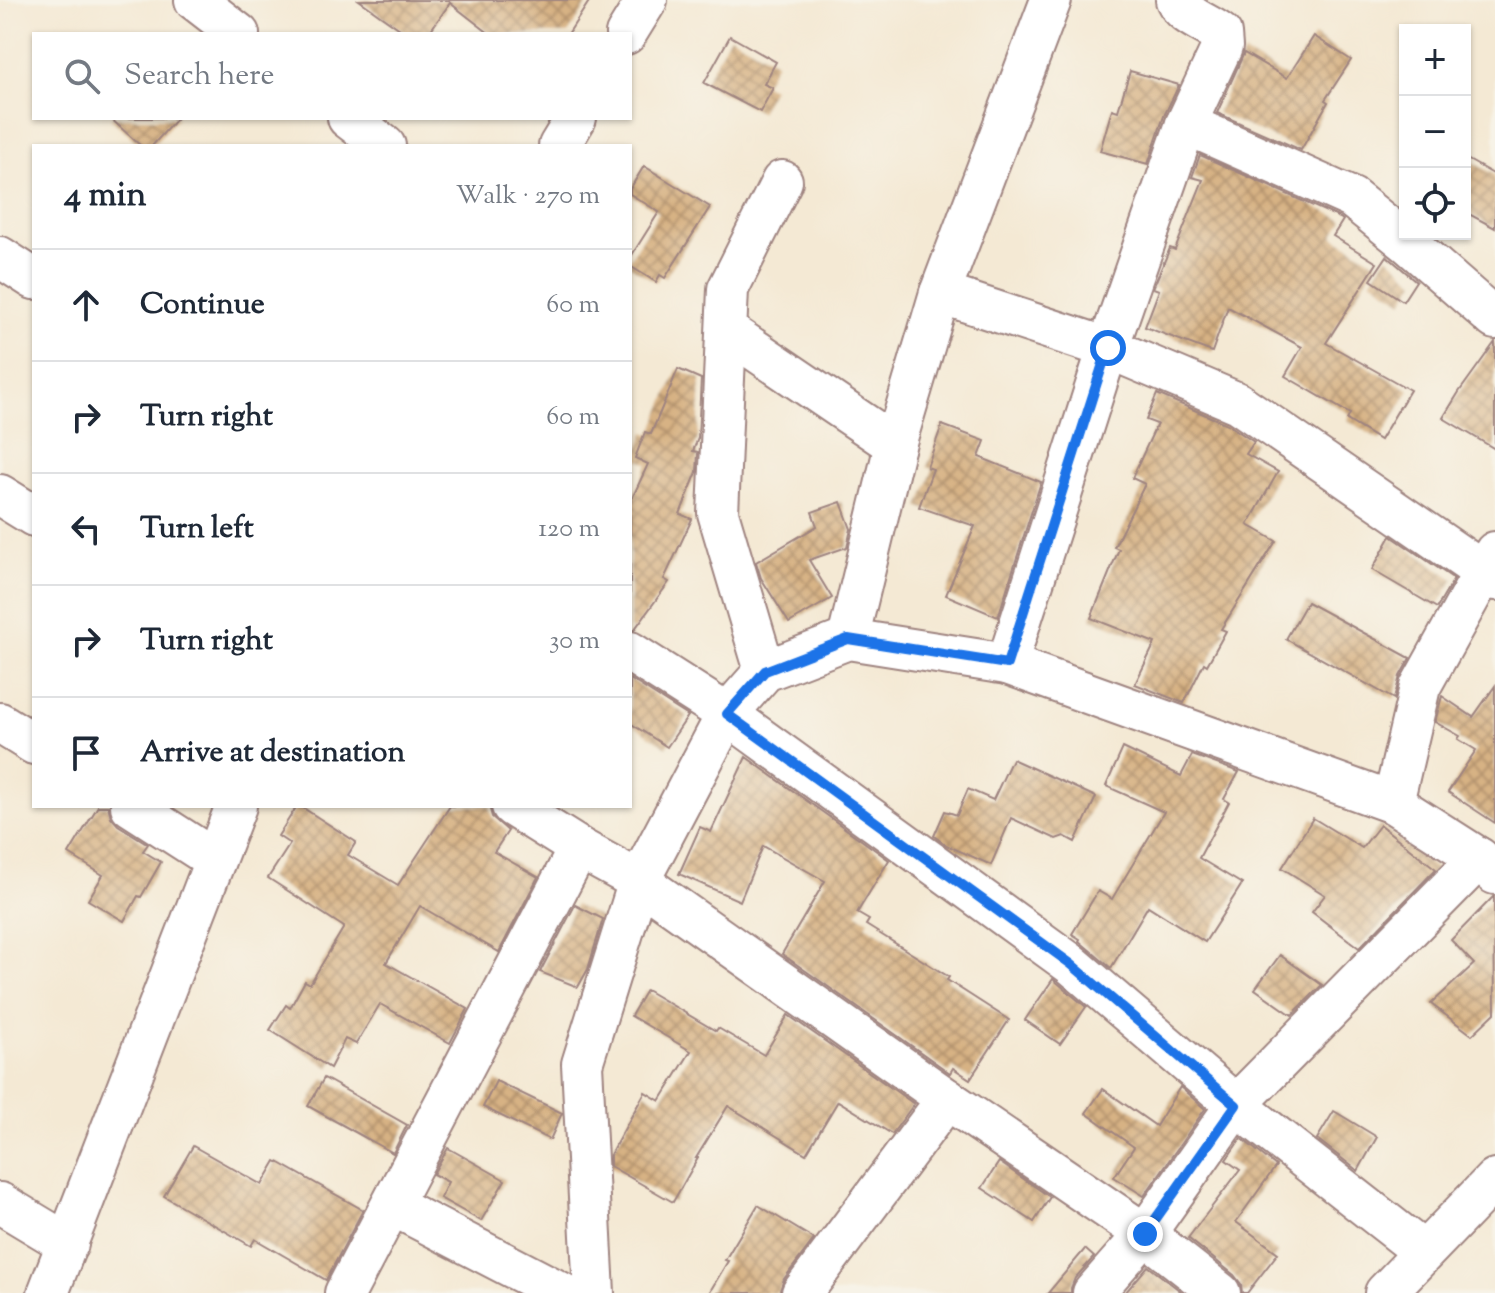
<!DOCTYPE html>
<html lang="en">
<head>
<meta charset="utf-8">
<style>
	body { margin:0; font-family:"Sorts Mill Goudy",serif; background:#f2f2f3; color:#1f2937 }
	.controls { position:absolute; right:24px; top:24px; display:grid; overflow:hidden; border-radius:0px; box-shadow:0 2px 6px #0004 }
	.controls button { width:72px; height:72px; display:grid; place-items:center; padding:0; border:0; border-bottom:2px solid #e0e1e3; background:#fff; color:#1f2937; font:40px sans-serif }
	.stop { position:absolute; width:24px; height:24px; margin:-18px; border:6px solid #1a73e8; border-radius:50%; background:#fff }
	.stop.end { background:#1a73e8; border-color:#fff; box-shadow:0 2px 8px #0008 }
	.list { margin:0; padding:0; list-style:none }
	h2 { display:flex; justify-content:space-between; align-items:center; height:104px; margin:0; padding:0 32px; font-size:34px }
	h2 small { font-size:26px; font-weight:400; color:#747a83 }
	.list li { display:grid; grid-template-columns:52px 1fr auto; gap:24px; align-items:center; box-sizing:border-box; height:112px; padding:0 32px; border-top:2px solid #e0e1e3 }
	.list b { display:block; font-size:30px; white-space:nowrap }
	.list em { font-size:26px; font-style:normal; color:#747a83 }
	.icon { flex:none; width:44px; height:44px; fill:none; stroke:currentColor; stroke-width:2; stroke-linecap:round; stroke-linejoin:round }
	.map { position:relative; flex:none; width:1495px; height:1293px; overflow:hidden }
	.search { position:absolute; background:#fff; box-shadow:0 2px 6px #0004; left:32px; top:32px; width:600px; height:88px; display:flex; align-items:center; gap:20px; box-sizing:border-box; padding:0 28px; border-radius:0px; color:#747a83; font-size:30px }
	.panel { position:absolute; background:#fff; box-shadow:0 2px 6px #0004; left:32px; top:144px; width:600px; height:664px; border-radius:0px }
	.map>svg:first-child { display:block }
	.building { fill:url(#building-cross-hatch) }
	.lines { fill:none; stroke-linecap:round; stroke-linejoin:round }
	.street-casing { stroke:#9f8480; stroke-width:44 }
	.street { stroke:#fff; stroke-width:40 }
	.route { stroke:#1a73e8; stroke-width:10 }
</style>
</head>
<body>
<div class="map">
<svg width="1495" height="1293" viewBox="0 0 1495 1293">
	<defs>
		<pattern id="building-cross-hatch" width="8" height="8" patternUnits="userSpaceOnUse" patternTransform="scale(2)"><rect width="8" height="8" fill="#d7b284"/><path d="M0 0l8 8M0 8l8-8" fill="none" stroke="#b0906c"/></pattern>
	</defs>
	<rect width="100%" height="100%" fill="#f7f3e8"/>
	<filter id="ink" filterUnits="userSpaceOnUse"><feTurbulence type="fractalNoise" baseFrequency=".0125" numOctaves="2"/><feDisplacementMap in="SourceGraphic" scale="16" xChannelSelector="R" yChannelSelector="G"/><feConvolveMatrix kernelMatrix="1 2 1 2 8 2 1 2 1" color-interpolation-filters="sRGB"/></filter>
	<filter id="wash" filterUnits="userSpaceOnUse"><feTurbulence type="fractalNoise" baseFrequency=".006" numOctaves="4" result="noise"/><feDisplacementMap in="SourceGraphic" scale="32" xChannelSelector="R" yChannelSelector="G"/><feGaussianBlur stdDeviation="1.8" result="paint"/><feColorMatrix in="noise" values="0 0 0 0 0 0 0 0 0 0 0 0 0 0 0 0 0 1.4 0 .05"/><feComposite in="paint" operator="in"/></filter>
	<g filter="url(#wash)">
		<rect width="100%" height="100%" fill="#f4e9d4"/>
		<g id="blocks">
			<g class="building">
				<polygon points="359,0 590,0 568,34 490,34 450,3 428,34 407,34"/>
				<polygon points="730,36 776,62 764,84 773,88 760,112 704,83"/>
				<polygon points="1314,36 1351,60 1325,100 1328,102 1301,150 1217,113 1244,53 1287,78"/>
				<polygon points="1130,71 1179,85 1164,116 1148,164 1100,151 1112,109 1118,111"/>
				<polygon points="110,118 177,118 152,146 141,146"/>
				<polygon points="1200,155 1340,218 1343,220 1333,236 1377,263 1326,343 1410,390 1380,440 1347,420 1350,414 1285,376 1302,347 1228,307 1212,352 1145,327 1159,290 1153,288 1156,281 1170,248 1175,250 1203,180 1192,177"/>
				<polygon points="1465,158 1495,175 1495,228 1465,212"/>
				<polygon points="644,166 710,207 665,278 660,275 656,282 630,266 630,258 659,212 630,194 630,189"/>
				<polygon points="1387,256 1416,281 1403,301 1371,280"/>
				<polygon points="1495,342 1495,449 1443,418 1459,392"/>
				<polygon points="678,369 701,379 698,438 693,451 698,452 697,472 680,514 692,519 664,579 669,582 634,630 630,629 630,503 648,464 635,458 645,432 651,434"/>
				<polygon points="1157,394 1227,424 1254,442 1246,454 1278,472 1248,525 1276,541 1221,629 1226,631 1207,665 1204,663 1184,703 1135,684 1155,643 1091,618 1119,549 1114,547 1145,484 1132,478 1157,424 1146,420"/>
				<polygon points="942,425 985,441 979,457 1041,482 998,617 946,595 975,526 919,507 933,469 927,467"/>
				<polygon points="841,502 851,529 847,547 809,560 832,598 789,623 761,578 756,562 817,526 812,512"/>
				<polygon points="1391,536 1454,579 1437,608 1372,570"/>
				<polygon points="1307,602 1410,658 1400,676 1394,699 1286,639"/>
				<polygon points="630,679 688,716 667,747 630,723"/>
				<polygon points="1495,686 1495,823 1448,792 1476,750 1458,739 1460,736 1435,722 1442,696 1473,717"/>
				<polygon points="1123,748 1181,776 1192,755 1239,772 1224,799 1229,802 1199,858 1242,884 1205,942 1148,906 1111,968 1079,941 1080,939 1072,934 1098,891 1112,899 1164,812 1106,786"/>
				<polygon points="746,757 889,860 857,913 869,920 866,925 949,977 947,980 1009,1020 970,1079 953,1068 950,1073 782,954 825,881 763,846 740,901 679,874 700,827 711,832"/>
				<polygon points="1012,759 1096,797 1075,842 1064,836 1056,839 1011,818 991,865 946,845 934,836 945,811 957,815 968,789 993,800"/>
				<polygon points="98,806 108,806 111,817 118,825 148,844 143,851 161,862 141,897 138,896 124,921 88,900 103,875 69,854"/>
				<polygon points="297,806 300,806 356,842 348,855 398,885 450,806 489,806 492,817 508,831 494,852 538,877 499,952 420,906 386,963 468,1009 450,1043 380,1004 356,1044 345,1039 330,1068 270,1030 286,1005 290,1008 305,981 310,984 344,927 268,878 290,844 278,836"/>
				<polygon points="1313,818 1362,848 1380,825 1436,869 1359,948 1312,912 1325,895 1282,868"/>
				<polygon points="1494,896 1495,1013 1472,1035 1431,1004 1474,964 1451,940"/>
				<polygon points="575,905 603,919 588,969 578,987 540,972"/>
				<polygon points="1280,955 1322,985 1292,1015 1255,989"/>
				<polygon points="1053,979 1086,1007 1060,1044 1025,1020"/>
				<polygon points="646,990 716,1031 718,1028 764,1055 788,1015 914,1104 892,1134 838,1101 806,1154 728,1106 696,1158 698,1158 673,1202 610,1166 610,1155 645,1092 660,1101 691,1051 631,1016"/>
				<polygon points="324,1078 407,1125 393,1153 308,1106"/>
				<polygon points="496,1081 562,1113 550,1140 483,1107"/>
				<polygon points="1180,1087 1205,1109 1144,1196 1114,1177 1134,1147 1086,1113 1103,1089 1156,1126"/>
				<polygon points="1334,1111 1377,1137 1358,1171 1317,1139"/>
				<polygon points="1241,1138 1276,1166 1236,1222 1278,1253 1247,1293 1242,1293 1241,1284 1234,1275 1188,1238 1240,1170 1226,1160"/>
				<polygon points="193,1146 262,1185 276,1161 363,1210 326,1280 255,1239 251,1246 164,1196"/>
				<polygon points="448,1148 505,1180 481,1221 440,1198 448,1182 433,1174"/>
				<polygon points="999,1162 1050,1197 1034,1222 982,1188"/>
				<polygon points="758,1205 814,1239 784,1279 779,1293 709,1293 728,1261 725,1260"/>
				<polygon points="1085,1249 1094,1257 1075,1278 1071,1288 1071,1293 1048,1293"/>
				<polygon points="1148,1266 1183,1293 1125,1293"/>
			</g>
		</g>
	</g>
	<g filter="url(#ink)">
		<use href="#blocks" fill-opacity="0" stroke="#9f8480" stroke-width="2"/>
		<g class="lines">
			<g class="street-casing">
				<g id="street">
					<polyline points="195,0 239,34"/>
					<polyline points="1051,0 940,293 1108,348 1238,403 1495,580"/>
					<polyline points="626,34 647,0"/>
					<polyline points="348,118 385,146"/>
					<polyline points="1186,124 1352,198 1409,244 1495,319"/>
					<polyline points="559,146 576,118"/>
					<polyline points="0,257 34,279"/>
					<polyline points="727,331 895,445"/>
					<polyline points="0,495 34,516"/>
					<polyline points="848,639 895,445 940,293"/>
					<polyline points="630,652 727,714 1071,964 1236,1105 1479,858"/>
					<path d="M1007 664 1108 348 1186 124 1222 47 1221 34C1207 23 1184 17 1176 0"/>
					<polyline points="765,671 718,513 728,289 782,181"/>
					<polyline points="0,723 34,744"/>
					<polyline points="1393,803 1420,687 1495,552"/>
					<polyline points="131,806 215,860"/>
					<polyline points="512,806 579,848 639,881 947,1099 1145,1234 1220,1293"/>
					<polyline points="0,1203 68,1244"/>
					<polyline points="392,1205 562,1293"/>
					<polyline points="48,1293 236,806"/>
					<polyline points="345,1293 579,848"/>
					<polyline points="594,1293 582,1064 639,881 727,714 765,671 848,639 1007,664 1393,803 1479,858 1495,874"/>
					<polyline points="802,1293 947,1099"/>
					<polyline points="1093,1293 1145,1234 1236,1105 1424,1252"/>
					<polyline points="1385,1293 1495,1179"/>
				</g>
			</g>
			<use href="#street" class="street"/>
		</g>
	</g>
	<g class="lines" filter="url(#ink)">
		<polyline class="route" points="1108,348 1007,664 848,639 765,671 727,714 1071,964 1236,1105 1145,1234"/>
	</g>
</svg>
<div class="controls">
<button>+</button>
<button>−</button>
<button><svg class="icon" aria-label="locate" viewBox="0 0 24 24"><circle cx="12" cy="12" r="6"/><path d="M12 2v4M12 18v4M2 12h4M18 12h4"/></svg></button>
</div>
<div class="stop" style="left:1108px;top:348px"></div>
<div class="stop end" style="left:1145px;top:1234px"></div>
<div class="search"><svg class="icon" aria-label="search" viewBox="0 0 24 24"><circle cx="10" cy="10" r="6"/><path d="M15 15l6 6"/></svg>Search here</div>
<section class="panel">
<h2>4 min<small>Walk · 270 m</small></h2>
<ul class="list">
<li><svg class="icon" aria-label="ahead" viewBox="0 0 24 24"><path d="M12 20V5M6 11l6-6 6 6"/></svg><div><b>Continue</b></div><em>60 m</em></li>
<li><svg class="icon" aria-label="right" viewBox="0 0 24 24"><path d="M7 20v-9h11M14 6l5 5-5 5"/></svg><div><b>Turn right</b></div><em>60 m</em></li>
<li><svg class="icon" aria-label="left" viewBox="0 0 24 24"><path d="M17 20v-9H6M10 6l-5 5 5 5"/></svg><div><b>Turn left</b></div><em>120 m</em></li>
<li><svg class="icon" aria-label="right" viewBox="0 0 24 24"><path d="M7 20v-9h11M14 6l5 5-5 5"/></svg><div><b>Turn right</b></div><em>30 m</em></li>
<li><svg class="icon" aria-label="arrive" viewBox="0 0 24 24"><path d="M6 21V4h12l-3 4 3 4H6"/></svg><div><b>Arrive at destination</b></div></li>
</ul>
</section>
</div>
</body>
</html>
